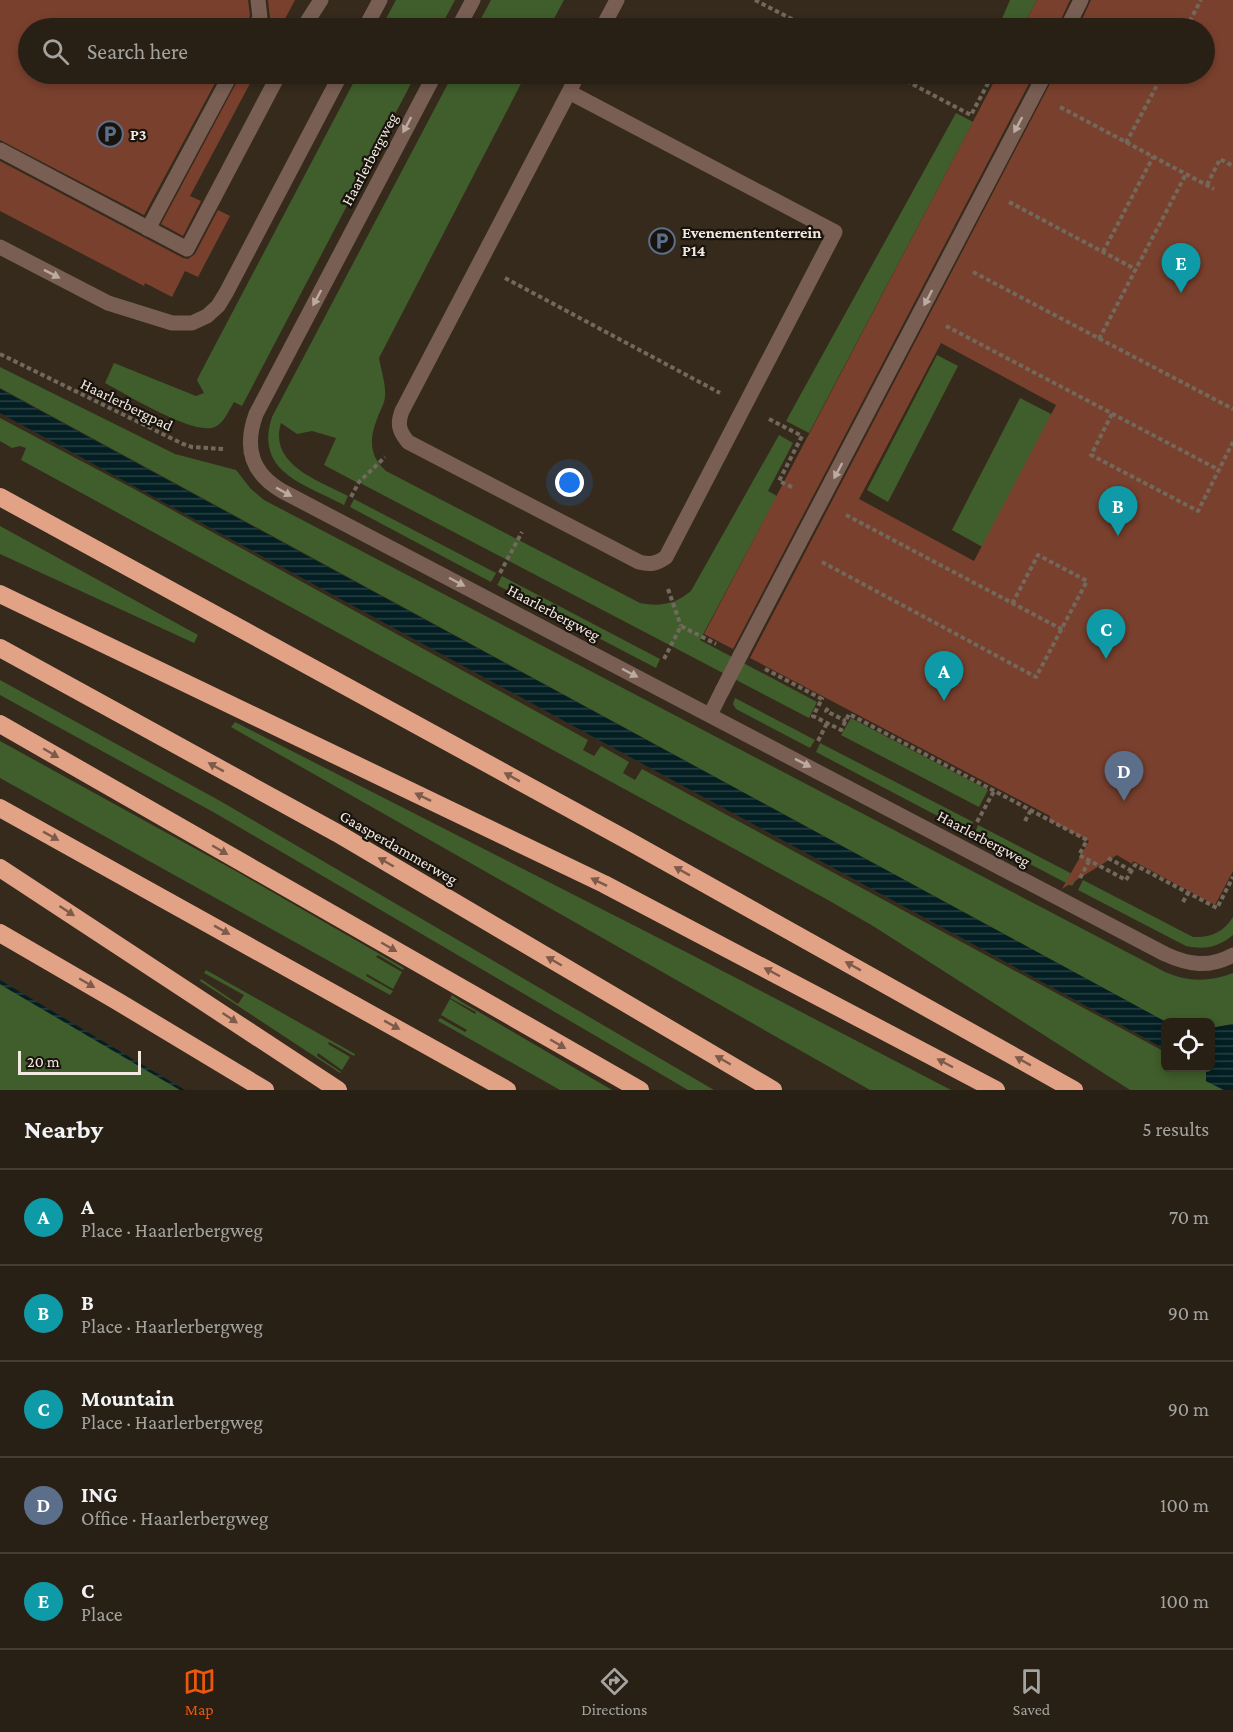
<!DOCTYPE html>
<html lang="en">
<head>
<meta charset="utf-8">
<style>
	body { margin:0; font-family:"Crimson Pro",serif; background:#342d22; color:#f1f3f6 }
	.controls { position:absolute; right:18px; bottom:18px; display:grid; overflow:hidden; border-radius:9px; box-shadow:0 3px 9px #0003 }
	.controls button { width:54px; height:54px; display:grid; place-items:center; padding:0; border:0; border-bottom:2px solid #443e34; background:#282015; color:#f1f3f6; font:30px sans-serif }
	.scale { position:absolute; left:18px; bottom:15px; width:123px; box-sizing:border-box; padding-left:6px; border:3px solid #f2eae1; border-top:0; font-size:16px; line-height:21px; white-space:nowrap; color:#f2eae1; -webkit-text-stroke:4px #19130d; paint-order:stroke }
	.you { position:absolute; left:570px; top:483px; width:21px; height:21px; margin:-15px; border:4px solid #fff; border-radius:50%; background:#1a73e8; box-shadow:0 0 0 9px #1a73e833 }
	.badge { display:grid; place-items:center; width:39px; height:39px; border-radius:50%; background:#ea580c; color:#fff; font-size:20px; font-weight:700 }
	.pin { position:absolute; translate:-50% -50px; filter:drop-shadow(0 2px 3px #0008) }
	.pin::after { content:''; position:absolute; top:32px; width:21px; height:18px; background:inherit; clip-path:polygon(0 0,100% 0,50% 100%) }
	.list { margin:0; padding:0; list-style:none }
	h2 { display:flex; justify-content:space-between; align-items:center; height:78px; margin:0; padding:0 24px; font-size:26px }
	h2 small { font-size:20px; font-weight:400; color:#a5a3a0 }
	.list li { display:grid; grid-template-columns:39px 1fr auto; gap:18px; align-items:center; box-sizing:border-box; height:96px; padding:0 24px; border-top:2px solid #443e34 }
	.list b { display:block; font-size:22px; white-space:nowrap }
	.list p { margin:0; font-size:20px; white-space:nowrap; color:#a5a3a0 }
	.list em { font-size:20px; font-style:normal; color:#a5a3a0 }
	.icon { flex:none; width:33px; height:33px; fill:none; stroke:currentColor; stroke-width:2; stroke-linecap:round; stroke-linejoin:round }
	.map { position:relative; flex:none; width:1233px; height:1090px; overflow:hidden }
	.search { position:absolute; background:#282015; box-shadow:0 3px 9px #0003; left:18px; right:18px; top:18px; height:66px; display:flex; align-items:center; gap:15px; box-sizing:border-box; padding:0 21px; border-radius:33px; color:#a5a3a0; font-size:22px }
	.sheet { height:558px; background:#282015 }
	nav { display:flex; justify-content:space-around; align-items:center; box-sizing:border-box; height:84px; border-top:2px solid #443e34; background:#282015; font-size:16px; color:#a5a3a0 }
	nav a { display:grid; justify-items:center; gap:3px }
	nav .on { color:#ea580c }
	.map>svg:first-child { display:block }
	.green { fill:#3f5e2b }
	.water { fill:url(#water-rules) }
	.building { fill:#7a402e; fill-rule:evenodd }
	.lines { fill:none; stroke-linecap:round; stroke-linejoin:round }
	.path { stroke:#72685b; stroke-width:4; stroke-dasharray:4.5 3; stroke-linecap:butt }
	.lane { stroke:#785e53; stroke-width:15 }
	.street { stroke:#785e53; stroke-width:15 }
	.highway { stroke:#e1a285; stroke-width:18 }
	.lane-bridge { stroke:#785e53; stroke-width:15 }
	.oneway { fill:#bbaba1 }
	.oneway2 { fill:#7d5a49 }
	.labels { text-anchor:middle; stroke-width:4.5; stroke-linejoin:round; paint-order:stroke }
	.poi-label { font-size:16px; font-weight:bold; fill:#f2eae1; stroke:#19130d; text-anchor:start }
	.street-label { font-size:16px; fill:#f2eae1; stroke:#19130d }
</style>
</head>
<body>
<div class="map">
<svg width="1233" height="1090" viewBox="0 0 1233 1090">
	<defs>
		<pattern id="water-rules" width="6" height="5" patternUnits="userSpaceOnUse" patternTransform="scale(1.5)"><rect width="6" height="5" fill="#031f23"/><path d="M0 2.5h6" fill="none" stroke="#284043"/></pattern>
	</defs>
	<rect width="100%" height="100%" fill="#362a1c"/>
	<g class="green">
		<polygon points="396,0 455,0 440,28 381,28"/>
		<polygon points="491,0 564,0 549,28 476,28"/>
		<polygon points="1010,0 1037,0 1022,28 998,28"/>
		<path d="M358 74H416L242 406 234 402C229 410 224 423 215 427 193 436 126 394 105 383L114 363 196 396 204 393 197 380 201 372Z"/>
		<path d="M453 74H526L379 358C381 370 386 384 385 396 385 402 381 409 379 414 370 436 367 454 386 471L640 603C661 607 675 604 691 591L779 435 793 443 768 491 777 496 700 640 817 702 809 718 362 484V483L356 482 324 465 336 438 312 431 297 434 281 423C268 465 320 481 348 496L344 505C304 484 254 472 272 417Z"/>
		<polygon points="956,113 973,122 809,433 786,421"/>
		<polygon points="937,355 958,366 888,502 867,490"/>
		<path d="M0 367 175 454 236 470 251 489 264 500 1165 972C1188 982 1209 982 1233 973V1024L1211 1028 1210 1023 1166 1022 0 388Z"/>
		<polygon points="1020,398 1057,417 988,550 952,530"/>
		<polygon points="0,418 136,490 588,740 583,750 594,756 601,746 629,762 623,773 635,780 642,769 1165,1052 1166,1068 1200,1068 1206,1072 1206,1081 1224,1090 1130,1090 873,926 828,900 21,460 26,448 20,446 12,448 0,441"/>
		<polygon points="354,499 496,573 491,582 350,507"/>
		<polygon points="0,526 198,635 194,643 0,554"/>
		<polygon points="502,576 660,659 656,668 497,585"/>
		<polygon points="0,680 222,802 714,1090 688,1090 215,813 0,695"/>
		<polygon points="735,698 815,740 810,748 736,709 733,704"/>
		<polygon points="851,718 988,790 979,807 841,735"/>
		<polygon points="235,722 686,952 951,1090 870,1090 231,727"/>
		<polygon points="0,741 234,870 404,968 403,970 378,955 376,957 402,972 393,989 367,974 366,976 393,991 390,995 0,778"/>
		<polygon points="820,743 973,822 973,823 968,832 816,752"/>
		<polygon points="978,825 1078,877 1072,886 974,835"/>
		<path d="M1083 880 1193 937C1210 938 1224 932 1233 917V935C1219 947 1205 950 1186 946L1078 890Z"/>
		<polygon points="206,970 355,1054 354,1056 329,1042 328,1044 350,1057 342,1070 318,1053 317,1056 341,1072 340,1073 200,981 201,979 238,1004 244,995 204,973"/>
		<polygon points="0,984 180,1090 0,1090"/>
		<polygon points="452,995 462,1002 612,1090 560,1090 438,1021 440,1018 465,1032 467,1030 441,1015 450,999 475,1014 476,1012 450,998"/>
	</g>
	<g class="water">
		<polygon points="0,389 1166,1022 1165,1049 0,413"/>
		<polygon points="0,980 185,1090 180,1090 8,989 0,984"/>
		<polygon points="1233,1024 1233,1090 1224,1090 1206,1081 1206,1072 1200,1068 1210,1068 1211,1028"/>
	</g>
	<g class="building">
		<polygon points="0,0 248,0 250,16 244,28 28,28 28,74 220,74 144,215 0,140"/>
		<polygon points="268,0 295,0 280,28 265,28 270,18"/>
		<polygon points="1037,0 1070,0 1057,28 1022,28"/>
		<path d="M1091 0H1233V871L1215 905 1133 861 1132 864 1117 855 1062 889 1089 841 1049 820 1050 816 750 658 1055 74H1204V28H1078ZM941 343 1056 405 974 561 859 499Z"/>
		<polygon points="241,74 255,74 190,196 201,201 183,236 161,224"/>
		<polygon points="998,74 1034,74 733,649 704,634"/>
		<polygon points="0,161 183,258 188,259 195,254 218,210 230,216 198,277 185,271 172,297 145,283 144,286 0,211"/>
	</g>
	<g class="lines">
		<g class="path">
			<polyline points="755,0 809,28"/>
			<polyline points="1186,28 1201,0"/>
			<polyline points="893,74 971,115 993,74"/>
			<polyline points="1060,107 1214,189"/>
			<polyline points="1126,143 1163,74"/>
			<polyline points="1207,185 1220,159 1233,166"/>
			<polyline points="1009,202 1135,269"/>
			<polyline points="1103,252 1153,157"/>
			<polyline points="973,272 1233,409"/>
			<polyline points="505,278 720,393"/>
			<polyline points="946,326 1219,470"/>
			<polyline points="1099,339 1186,174"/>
			<polyline points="0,354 183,444 192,447 223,449"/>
			<polyline points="1112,414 1091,455 1198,511 1233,442"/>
			<polyline points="769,419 802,436 779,481 794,488"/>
			<polyline points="351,497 359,482 385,457"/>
			<polyline points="846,515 1065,631"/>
			<polyline points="822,562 1036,677 1087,581 1038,555 1012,604"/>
			<polyline points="500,573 522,532"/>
			<polyline points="668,589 681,626"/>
			<polyline points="664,659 681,626 716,644"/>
			<polyline points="765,669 822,699 813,716 841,730 849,714 1087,840 1079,855 1126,880 1135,865 1217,908 1233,877"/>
			<polyline points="828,708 826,711 846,721"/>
			<polyline points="818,741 827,723"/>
			<polyline points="1025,821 1031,810"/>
			<polyline points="977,822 994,791"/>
			<polyline points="1108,858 1132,871"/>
			<polyline points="1080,878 1089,861"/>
			<polyline points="1183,902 1188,893"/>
		</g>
		<g class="lane">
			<polyline points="254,28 260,18 258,0"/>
			<polyline points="303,28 321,0"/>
			<polyline points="365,28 380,0"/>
			<polyline points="602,28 617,0"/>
			<polyline points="1067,28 1081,0"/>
			<path d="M569 92 835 232 666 557C656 564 650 565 639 562L408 442C399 431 397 424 402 411L569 92 578 74"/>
			<polyline points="0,150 187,249 279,74"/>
			<polyline points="148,229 231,74"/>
			<polyline points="0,247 108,303 172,323 192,323 207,316 218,306 226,293 341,74"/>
			<polyline points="741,654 1045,74"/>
			<polyline points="710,715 722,691"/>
		</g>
		<g class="street">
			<polyline points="458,28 473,0"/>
			<path d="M435 74 256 414C244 447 251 473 282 491L1165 954C1189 965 1209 968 1233 955"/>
		</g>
		<g class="highway">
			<polyline points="0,497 627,840 1074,1090"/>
			<polyline points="0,594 604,884 996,1090"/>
			<polyline points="0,648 337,833 773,1090"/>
			<polyline points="0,724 640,1090"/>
			<polyline points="0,808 507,1090"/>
			<polyline points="0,868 338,1090"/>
			<polyline points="0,933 117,1001 265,1090"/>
		</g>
		<polyline class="lane-bridge" points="722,691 741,654"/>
	</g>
	<defs><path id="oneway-solid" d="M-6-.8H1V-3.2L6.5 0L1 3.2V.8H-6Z" transform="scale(1.5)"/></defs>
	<g class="oneway">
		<use href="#oneway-solid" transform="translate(407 125) rotate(118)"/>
		<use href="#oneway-solid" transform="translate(1018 125) rotate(118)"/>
		<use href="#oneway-solid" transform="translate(52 274) rotate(27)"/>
		<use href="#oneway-solid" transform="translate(317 298) rotate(118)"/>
		<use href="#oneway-solid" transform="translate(928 298) rotate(118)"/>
		<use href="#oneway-solid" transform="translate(838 471) rotate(118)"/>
		<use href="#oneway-solid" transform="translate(284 492) rotate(29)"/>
		<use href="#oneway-solid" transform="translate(457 582) rotate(28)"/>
		<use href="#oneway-solid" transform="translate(630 673) rotate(28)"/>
		<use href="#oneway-solid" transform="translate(803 763) rotate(27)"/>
	</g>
	<g class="oneway2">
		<use href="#oneway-solid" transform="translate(51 753) rotate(30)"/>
		<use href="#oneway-solid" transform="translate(216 767) rotate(-151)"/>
		<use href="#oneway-solid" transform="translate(512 777) rotate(-151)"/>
		<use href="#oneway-solid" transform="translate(423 797) rotate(-154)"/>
		<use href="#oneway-solid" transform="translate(51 836) rotate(29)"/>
		<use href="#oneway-solid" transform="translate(220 850) rotate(30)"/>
		<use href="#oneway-solid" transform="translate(386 862) rotate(-150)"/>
		<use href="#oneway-solid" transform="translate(682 871) rotate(-151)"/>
		<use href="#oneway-solid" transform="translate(599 882) rotate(-154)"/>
		<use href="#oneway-solid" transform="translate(67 911) rotate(33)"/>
		<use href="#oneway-solid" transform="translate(222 930) rotate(29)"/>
		<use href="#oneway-solid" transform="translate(389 947) rotate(30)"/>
		<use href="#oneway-solid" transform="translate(554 961) rotate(-150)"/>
		<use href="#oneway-solid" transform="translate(853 966) rotate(-151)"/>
		<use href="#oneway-solid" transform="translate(772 972) rotate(-152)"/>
		<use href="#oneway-solid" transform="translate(87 983) rotate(30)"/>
		<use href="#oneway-solid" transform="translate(230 1018) rotate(34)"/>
		<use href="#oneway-solid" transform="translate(392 1025) rotate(29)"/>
		<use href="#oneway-solid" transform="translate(558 1044) rotate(30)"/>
		<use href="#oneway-solid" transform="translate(723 1060) rotate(-150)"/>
		<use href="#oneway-solid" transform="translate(1023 1061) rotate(-151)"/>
		<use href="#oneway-solid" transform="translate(945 1063) rotate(-152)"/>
	</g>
	<defs>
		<g id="parking-ring" transform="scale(1.35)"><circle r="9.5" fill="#19130d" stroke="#5c6f8a" stroke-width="1.5"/><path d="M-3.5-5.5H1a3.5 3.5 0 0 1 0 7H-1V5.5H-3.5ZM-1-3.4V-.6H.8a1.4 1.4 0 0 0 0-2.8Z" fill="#5c6f8a"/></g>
	</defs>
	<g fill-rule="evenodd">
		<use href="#parking-ring" x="110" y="134"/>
		<use href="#parking-ring" x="662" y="241"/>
	</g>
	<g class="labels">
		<g class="poi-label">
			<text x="130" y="140">P3</text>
			<text x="682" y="238">Evenemententerrein<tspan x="682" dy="18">P14</tspan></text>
		</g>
		<g class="street-label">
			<text transform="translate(369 159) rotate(-62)" y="6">Haarlerbergweg</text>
			<text transform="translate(127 404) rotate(26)" y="6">Haarlerbergpad</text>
			<text transform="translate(554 612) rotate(28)" y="6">Haarlerbergweg</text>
			<text transform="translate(984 838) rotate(28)" y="6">Haarlerbergweg</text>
			<text transform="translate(399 847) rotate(30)" y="6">Gaasperdammerweg</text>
		</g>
	</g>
</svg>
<div class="controls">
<button><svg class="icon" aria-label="locate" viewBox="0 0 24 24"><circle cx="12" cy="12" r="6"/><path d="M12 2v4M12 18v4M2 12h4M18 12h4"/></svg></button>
</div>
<div class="scale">20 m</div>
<div class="you"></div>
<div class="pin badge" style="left:944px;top:701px;background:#0f9aa8">A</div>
<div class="pin badge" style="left:1118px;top:536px;background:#0f9aa8">B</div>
<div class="pin badge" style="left:1106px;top:659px;background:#0f9aa8">C</div>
<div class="pin badge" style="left:1124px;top:801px;background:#5c6f8a">D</div>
<div class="pin badge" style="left:1181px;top:293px;background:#0f9aa8">E</div>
<div class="search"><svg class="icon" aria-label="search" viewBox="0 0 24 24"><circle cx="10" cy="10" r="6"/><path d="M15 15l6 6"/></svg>Search here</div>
</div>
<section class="sheet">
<h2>Nearby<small>5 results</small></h2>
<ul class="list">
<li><span class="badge" style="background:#0f9aa8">A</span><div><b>A</b><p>Place · Haarlerbergweg</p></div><em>70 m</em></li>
<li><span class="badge" style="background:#0f9aa8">B</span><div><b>B</b><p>Place · Haarlerbergweg</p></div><em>90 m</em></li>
<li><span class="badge" style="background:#0f9aa8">C</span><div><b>Mountain</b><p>Place · Haarlerbergweg</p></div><em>90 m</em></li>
<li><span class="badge" style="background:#5c6f8a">D</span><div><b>ING</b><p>Office · Haarlerbergweg</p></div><em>100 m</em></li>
<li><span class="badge" style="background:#0f9aa8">E</span><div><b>C</b><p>Place</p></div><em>100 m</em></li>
</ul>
</section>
<nav>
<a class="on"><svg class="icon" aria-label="map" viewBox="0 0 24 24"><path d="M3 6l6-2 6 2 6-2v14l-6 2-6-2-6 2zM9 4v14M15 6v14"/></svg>Map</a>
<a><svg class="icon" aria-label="directions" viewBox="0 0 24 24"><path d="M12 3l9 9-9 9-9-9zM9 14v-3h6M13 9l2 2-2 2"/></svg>Directions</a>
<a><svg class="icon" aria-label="saved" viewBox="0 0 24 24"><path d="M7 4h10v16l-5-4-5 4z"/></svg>Saved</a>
</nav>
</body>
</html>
